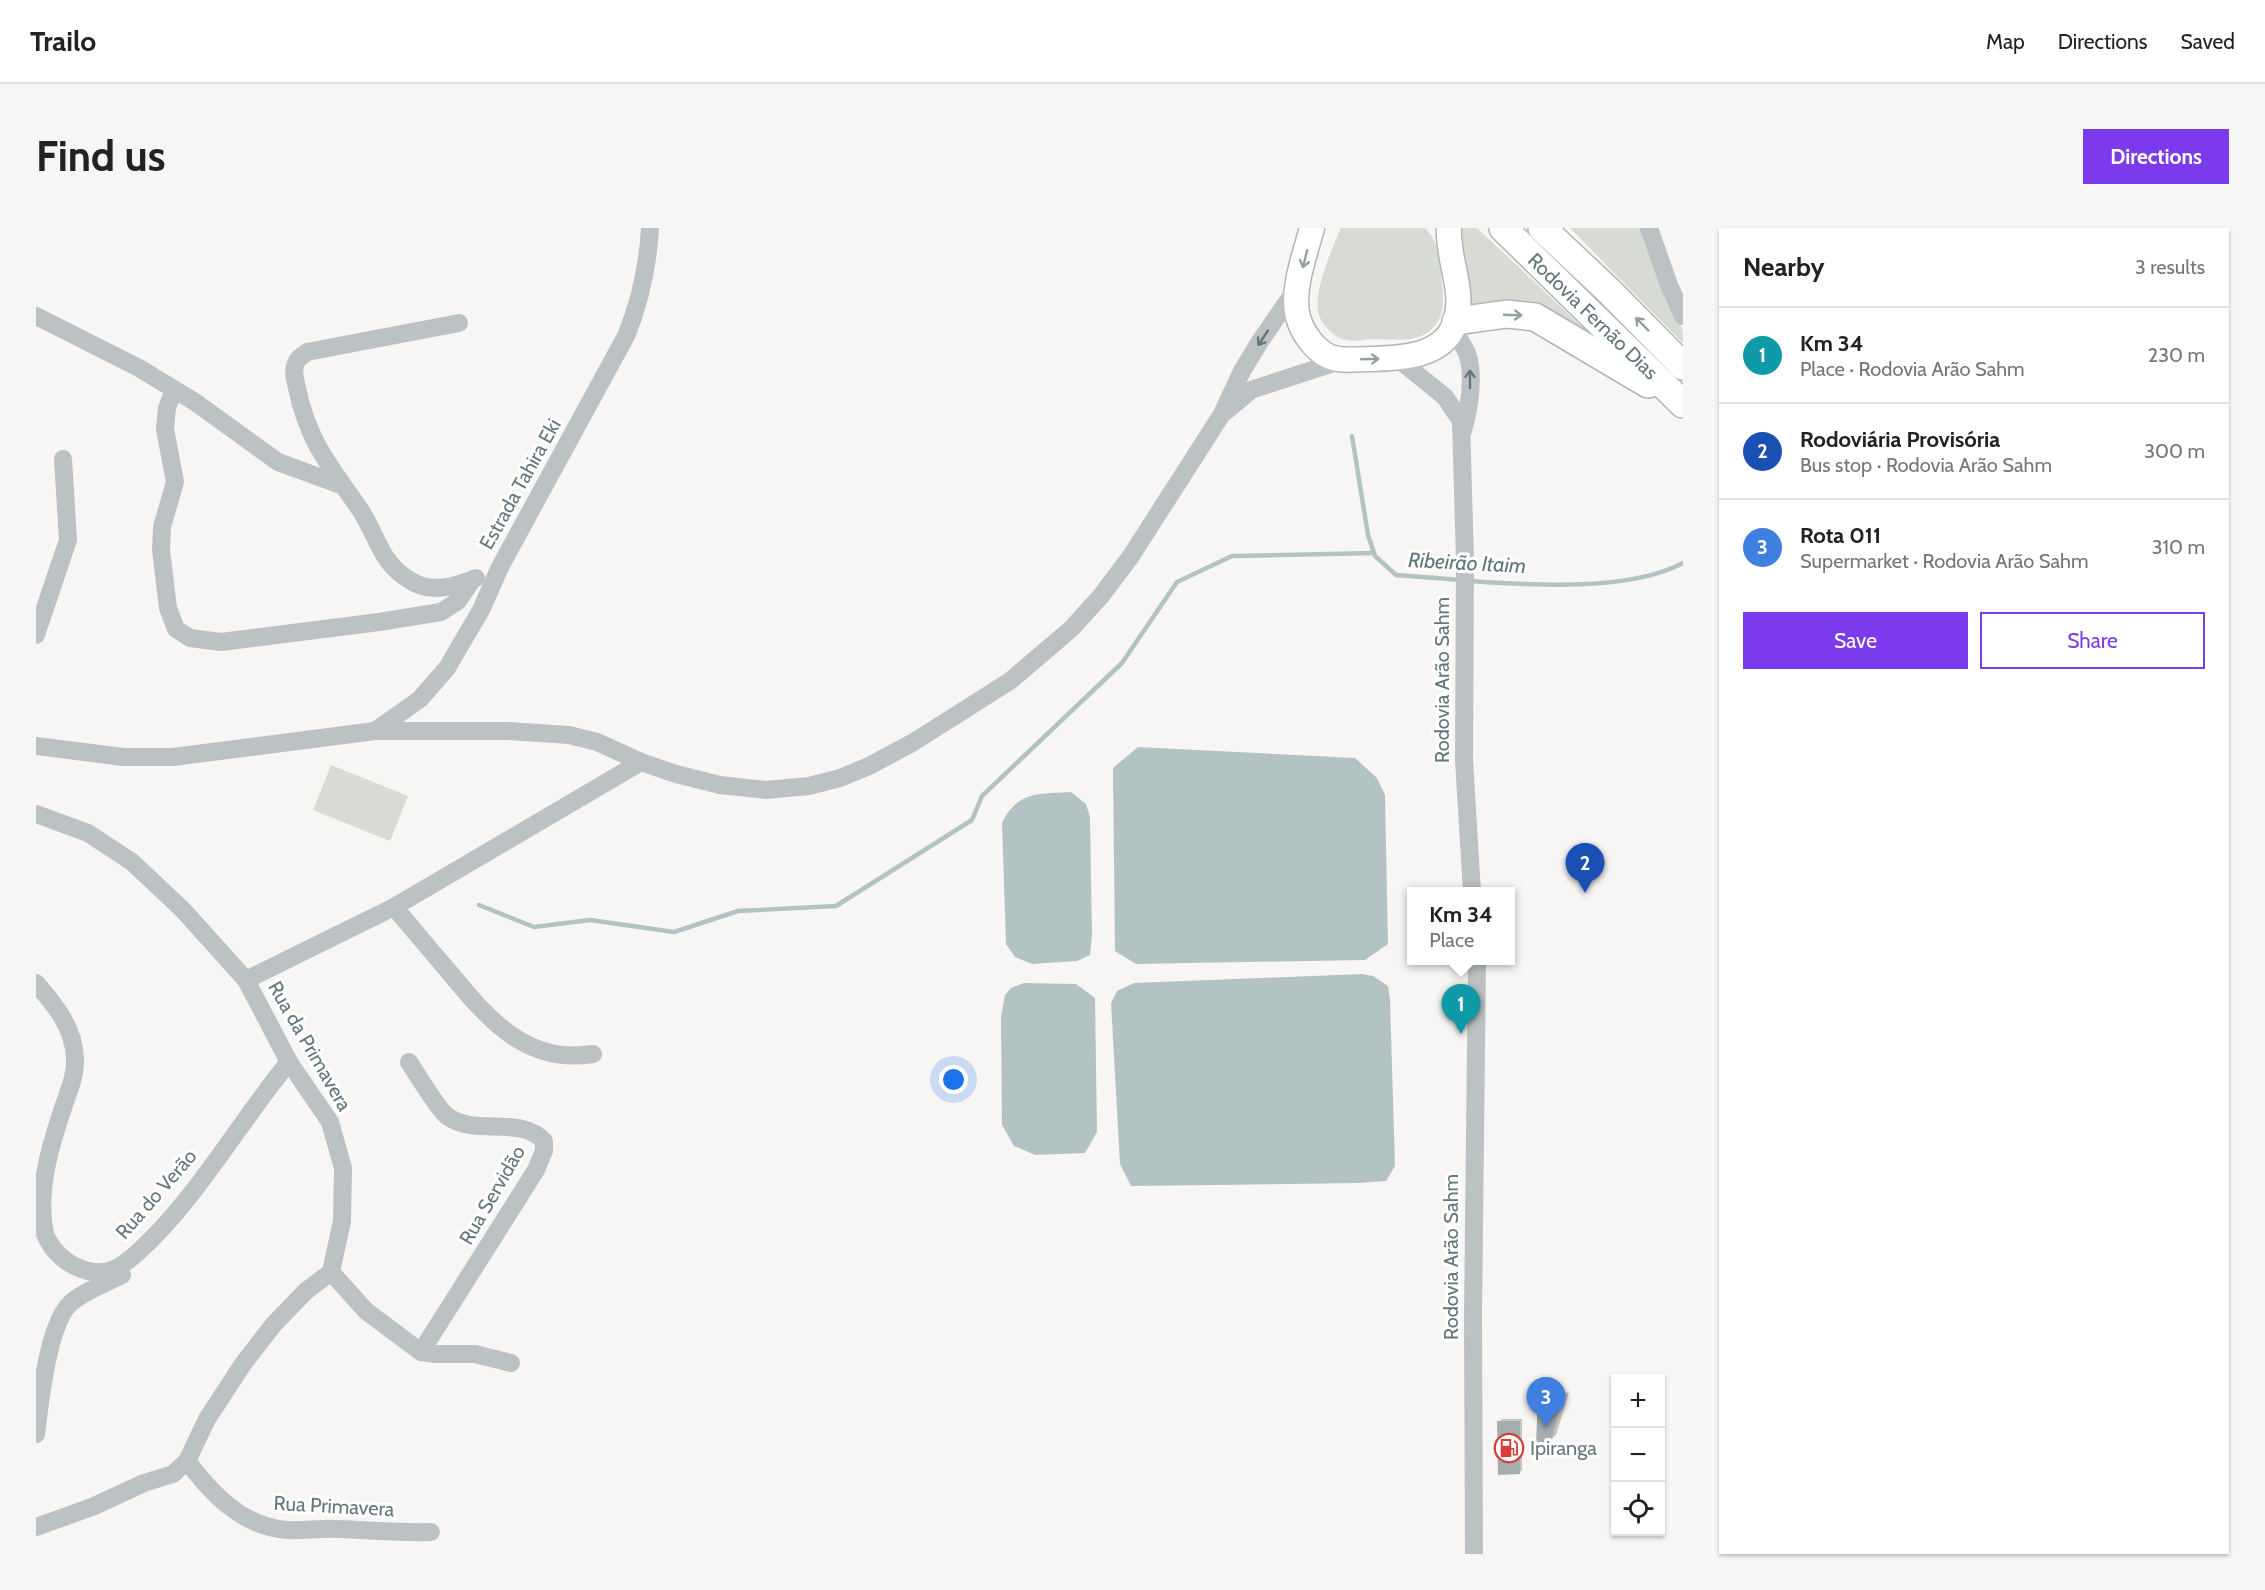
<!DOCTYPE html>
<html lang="en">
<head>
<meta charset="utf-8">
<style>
	body { margin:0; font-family:Cabin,sans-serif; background:#f6f6f6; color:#222 }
	.controls { position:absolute; right:18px; bottom:18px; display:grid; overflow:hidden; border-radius:0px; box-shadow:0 2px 4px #0004 }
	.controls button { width:54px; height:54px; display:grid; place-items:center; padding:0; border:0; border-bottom:2px solid #e0e0e0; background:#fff; color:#222; font:30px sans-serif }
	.you { position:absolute; left:918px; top:852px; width:21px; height:21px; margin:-15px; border:4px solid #fff; border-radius:50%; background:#1a73e8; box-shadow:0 0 0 9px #1a73e833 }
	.badge { display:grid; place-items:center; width:39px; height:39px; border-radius:50%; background:#7c3aed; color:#fff; font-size:20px; font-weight:700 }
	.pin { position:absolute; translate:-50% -50px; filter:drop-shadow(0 2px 3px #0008) }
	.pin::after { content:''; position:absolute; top:32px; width:21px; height:18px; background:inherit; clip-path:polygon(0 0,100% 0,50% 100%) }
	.popup { position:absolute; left:1371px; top:659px; width:108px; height:78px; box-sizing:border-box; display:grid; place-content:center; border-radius:0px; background:#fff; filter:drop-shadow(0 2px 4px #0005); font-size:20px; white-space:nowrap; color:#767676 }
	.popup b { font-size:22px; color:#222 }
	.popup::after { content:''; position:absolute; left:50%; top:100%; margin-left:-12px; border:12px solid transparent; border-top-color:#fff }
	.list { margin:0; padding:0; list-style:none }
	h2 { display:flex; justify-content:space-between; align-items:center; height:78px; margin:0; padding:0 24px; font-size:26px }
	h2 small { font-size:20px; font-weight:400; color:#767676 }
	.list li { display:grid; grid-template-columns:39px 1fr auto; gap:18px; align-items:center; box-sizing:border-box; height:96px; padding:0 24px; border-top:2px solid #e0e0e0 }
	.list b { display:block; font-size:22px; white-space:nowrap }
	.list p { margin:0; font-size:20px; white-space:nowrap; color:#767676 }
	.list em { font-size:20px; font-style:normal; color:#767676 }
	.actions { display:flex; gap:12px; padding:18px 24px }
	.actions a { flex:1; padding:14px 0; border:2px solid #7c3aed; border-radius:0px; text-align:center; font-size:21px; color:#7c3aed }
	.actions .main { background:#7c3aed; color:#fff }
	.icon { flex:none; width:33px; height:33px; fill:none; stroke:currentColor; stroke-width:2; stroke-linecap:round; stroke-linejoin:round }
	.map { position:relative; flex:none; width:1647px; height:1326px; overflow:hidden; border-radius:0px }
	header { display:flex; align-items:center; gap:36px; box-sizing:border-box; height:84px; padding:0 30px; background:#fff; border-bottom:2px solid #e0e0e0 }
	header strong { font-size:28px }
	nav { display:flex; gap:33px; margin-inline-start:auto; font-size:21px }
	.intro { display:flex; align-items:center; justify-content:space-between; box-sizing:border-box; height:144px; padding:0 36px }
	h1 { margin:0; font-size:42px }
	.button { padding:15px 27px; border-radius:0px; background:#7c3aed; color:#fff; font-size:21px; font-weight:700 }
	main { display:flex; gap:36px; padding:0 36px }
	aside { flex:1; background:#fff; border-radius:0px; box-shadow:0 2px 4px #0004 }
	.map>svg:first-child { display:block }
	.green { fill:#d8dbd4 }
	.water { fill:#b3c3c3 }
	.shadow { fill:#0003 }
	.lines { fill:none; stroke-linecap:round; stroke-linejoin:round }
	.stream { stroke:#b3c3c3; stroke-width:4.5 }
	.building { fill:#a4aeb0 }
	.major-casing { stroke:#b0b6b8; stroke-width:27 }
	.highway-casing { stroke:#b2b6b8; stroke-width:30 }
	.minor { stroke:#bcc1c3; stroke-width:18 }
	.major { stroke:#fff; stroke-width:24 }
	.highway { stroke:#fff; stroke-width:27 }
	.oneway { stroke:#93a0a3 }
	.oneway2 { stroke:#65777c }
	.labels { text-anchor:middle; stroke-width:6; stroke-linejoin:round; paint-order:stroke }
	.street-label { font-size:20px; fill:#65777c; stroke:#fff }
	.poi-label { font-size:20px; fill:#65777c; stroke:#fff; text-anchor:start }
	.water-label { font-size:21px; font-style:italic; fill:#5f7678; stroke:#fff }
</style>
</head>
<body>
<header>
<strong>Trailo</strong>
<nav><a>Map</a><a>Directions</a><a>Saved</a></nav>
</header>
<div class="intro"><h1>Find us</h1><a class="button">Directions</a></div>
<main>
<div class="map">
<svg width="1647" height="1326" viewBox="0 0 1647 1326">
	<rect width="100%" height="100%" fill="#f7f6f4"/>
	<g class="green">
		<path d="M1305 0H1389C1402 13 1403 28 1405 46 1406 58 1409 75 1405 87 1393 116 1367 112 1342 111 1332 111 1320 114 1310 112 1298 110 1284 95 1282 84 1278 61 1296 21 1305 0Z"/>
		<polygon points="1426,0 1441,0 1576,127 1431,83 1428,59"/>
		<polygon points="1534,0 1607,0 1647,103 1647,115"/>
		<polygon points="295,537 372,568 354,613 277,582"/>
	</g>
	<g class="water">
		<polygon points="1102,519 1319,530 1341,550 1349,567 1352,716 1329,732 1100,736 1079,723 1077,540"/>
		<path d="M1035 564 1050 576 1054 589 1056 708 1054 727 1041 733 996 736 979 729 970 716 966 595C981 563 1003 566 1035 564Z"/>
		<polygon points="1326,746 1337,748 1352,758 1354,772 1359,938 1350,953 1323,955 1095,958 1084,936 1075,775 1081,763 1098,755"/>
		<polygon points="988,755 1040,756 1059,770 1061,904 1049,925 999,927 978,918 966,897 965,789 969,767 975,760"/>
	</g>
	<g class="shadow">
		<polygon points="1510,1161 1533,1165 1520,1207 1513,1214 1503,1167"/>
		<polygon points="1466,1191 1486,1191 1486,1242 1483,1245 1463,1194"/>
	</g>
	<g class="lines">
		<g class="stream">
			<polyline points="1316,208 1332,307 1339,328 1360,347 1425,352"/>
			<path d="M1434 353C1495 357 1593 364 1647 335"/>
			<polyline points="443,677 498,699 554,692 638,704 702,683 800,678 936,592 946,568 1086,435 1141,354 1196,328 1338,325"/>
		</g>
	</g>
	<g class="building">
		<polygon points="1502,1167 1527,1172 1514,1216 1500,1216"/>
		<polygon points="1461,1193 1484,1193 1484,1246 1462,1247"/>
	</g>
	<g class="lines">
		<g class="major-casing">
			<path id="major" d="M1276 0C1269 26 1255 63 1262 89 1266 104 1278 121 1292 128 1304 134 1320 131 1333 131 1363 130 1407 130 1419 95 1430 63 1411 32 1413 0"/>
		</g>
		<g class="highway-casing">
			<g id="highway">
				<polyline points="1467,0 1647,176"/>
				<polyline points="1506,0 1573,63 1647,138"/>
				<polyline points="1420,93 1471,86 1499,89 1612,156"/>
			</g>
		</g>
		<g class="minor">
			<polyline points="1613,0 1633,57 1647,88"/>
			<polyline points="0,88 103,140 159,174 242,234 305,257"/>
			<path d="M423 95 271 124C268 127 263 129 261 133 256 142 259 151 261 160 272 213 293 237 323 280 342 307 343 335 375 353 396 366 420 358 440 350"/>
			<path d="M1416 100C1421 108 1427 116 1431 125 1439 147 1433 181 1427 203"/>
			<polyline points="1361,130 1409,169 1425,193 1429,333 1428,532 1436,664"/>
			<polyline points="138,162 131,180 129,201 139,254 126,299 125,322 132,380 140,401 154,410 185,414 343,394 405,384 422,373 437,351"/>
			<polyline points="1190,183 1215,162 1307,132"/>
			<polyline points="0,407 32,312 27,231"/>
			<path d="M339 503 384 471 411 440 445 382 464 339 590 108C604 74 612 37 614 0"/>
			<polyline points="0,518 87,529 137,529 339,503 472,503 533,507 561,514 605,534 640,546 684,557 730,562 773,558 804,550 833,538 876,515 974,453 1035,401 1065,368 1095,328 1186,186 1206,143 1223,115 1260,61"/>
			<polyline points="0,586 52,605 96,634 147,682 210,752 253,834 294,894 307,940 306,993 295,1044 270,1063 238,1096 207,1136 171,1191 151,1233 137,1246 108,1255 56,1279 0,1299"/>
			<path d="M358 679C377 701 395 723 414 745 452 791 491 837 557 826"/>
			<polyline points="210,752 358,679 605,534"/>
			<path d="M0 755C19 777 38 800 39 830 40 845 34 860 29 874 15 915 0 962 9 1006 16 1024 32 1038 52 1043 72 1048 85 1039 100 1026 161 971 201 897 253 834"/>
			<path d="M373 834C381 846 401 880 411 888 439 909 484 887 508 913V923L500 942 385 1124"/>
			<polyline points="295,1044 330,1083 385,1124 400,1126 439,1126 475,1135"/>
			<path d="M0 1206C4 1175 12 1091 37 1073 51 1062 70 1055 86 1047"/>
			<path d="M151 1233C176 1266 207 1299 251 1302 268 1303 285 1300 302 1301 333 1302 364 1305 395 1304"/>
			<polyline points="1438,1326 1437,1089 1441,732"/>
		</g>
		<use href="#major" class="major"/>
		<use href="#highway" class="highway"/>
	</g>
	<defs><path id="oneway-shaft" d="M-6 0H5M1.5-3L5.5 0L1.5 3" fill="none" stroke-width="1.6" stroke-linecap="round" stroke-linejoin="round" transform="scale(1.5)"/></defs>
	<g class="oneway">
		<use href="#oneway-shaft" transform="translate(1269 31) rotate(104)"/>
		<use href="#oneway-shaft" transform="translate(1477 87) rotate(2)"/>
		<use href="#oneway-shaft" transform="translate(1606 96) rotate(-135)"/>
		<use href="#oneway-shaft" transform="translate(1334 131) rotate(-2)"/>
	</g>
	<g class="oneway2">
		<use href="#oneway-shaft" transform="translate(1227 110) rotate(124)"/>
		<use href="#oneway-shaft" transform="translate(1434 151) rotate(-90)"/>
	</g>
	<defs>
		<g id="fuel-ring" transform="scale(1.5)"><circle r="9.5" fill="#fff" stroke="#d43f37" stroke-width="1.5"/><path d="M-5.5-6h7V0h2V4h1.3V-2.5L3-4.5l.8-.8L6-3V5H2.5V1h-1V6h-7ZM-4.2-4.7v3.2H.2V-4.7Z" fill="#d43f37"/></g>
	</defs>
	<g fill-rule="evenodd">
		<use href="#fuel-ring" x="1473" y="1220"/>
	</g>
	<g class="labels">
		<g class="street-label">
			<text transform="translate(1557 88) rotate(44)" y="7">Rodovia Fernão Dias</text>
			<text transform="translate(484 256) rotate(-61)" y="7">Estrada Tahira Eki</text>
			<text transform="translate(1406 452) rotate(-90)" y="7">Rodovia Arão Sahm</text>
			<text transform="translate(274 818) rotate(60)" y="7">Rua da Primavera</text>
			<text transform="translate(120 966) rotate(-49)" y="7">Rua do Verão</text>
			<text transform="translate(456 967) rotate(-60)" y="7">Rua Servidão</text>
			<text transform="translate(1415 1029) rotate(-90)" y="7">Rodovia Arão Sahm</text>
			<text transform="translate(298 1278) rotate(3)" y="7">Rua Primavera</text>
		</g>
		<g class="poi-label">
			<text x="1494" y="1227">Ipiranga</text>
		</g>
		<g class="water-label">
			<text transform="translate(1431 335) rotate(3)" y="7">Ribeirão Itaim</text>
		</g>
	</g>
</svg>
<div class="controls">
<button>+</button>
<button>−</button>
<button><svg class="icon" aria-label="locate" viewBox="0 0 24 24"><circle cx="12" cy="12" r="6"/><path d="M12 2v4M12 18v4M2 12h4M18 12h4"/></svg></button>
</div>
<div class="you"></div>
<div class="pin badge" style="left:1425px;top:806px;background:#0f9aa8">1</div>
<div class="popup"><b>Km 34</b>Place</div>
<div class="pin badge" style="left:1549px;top:665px;background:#1a4fb4">2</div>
<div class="pin badge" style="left:1510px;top:1199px;background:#3f7fe0">3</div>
</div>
<aside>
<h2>Nearby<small>3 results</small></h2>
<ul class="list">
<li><span class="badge" style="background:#0f9aa8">1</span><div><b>Km 34</b><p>Place · Rodovia Arão Sahm</p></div><em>230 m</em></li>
<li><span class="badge" style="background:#1a4fb4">2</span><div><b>Rodoviária Provisória</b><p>Bus stop · Rodovia Arão Sahm</p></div><em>300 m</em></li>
<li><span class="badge" style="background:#3f7fe0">3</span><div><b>Rota 011</b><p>Supermarket · Rodovia Arão Sahm</p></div><em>310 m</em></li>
</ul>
<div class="actions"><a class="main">Save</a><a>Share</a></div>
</aside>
</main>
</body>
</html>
